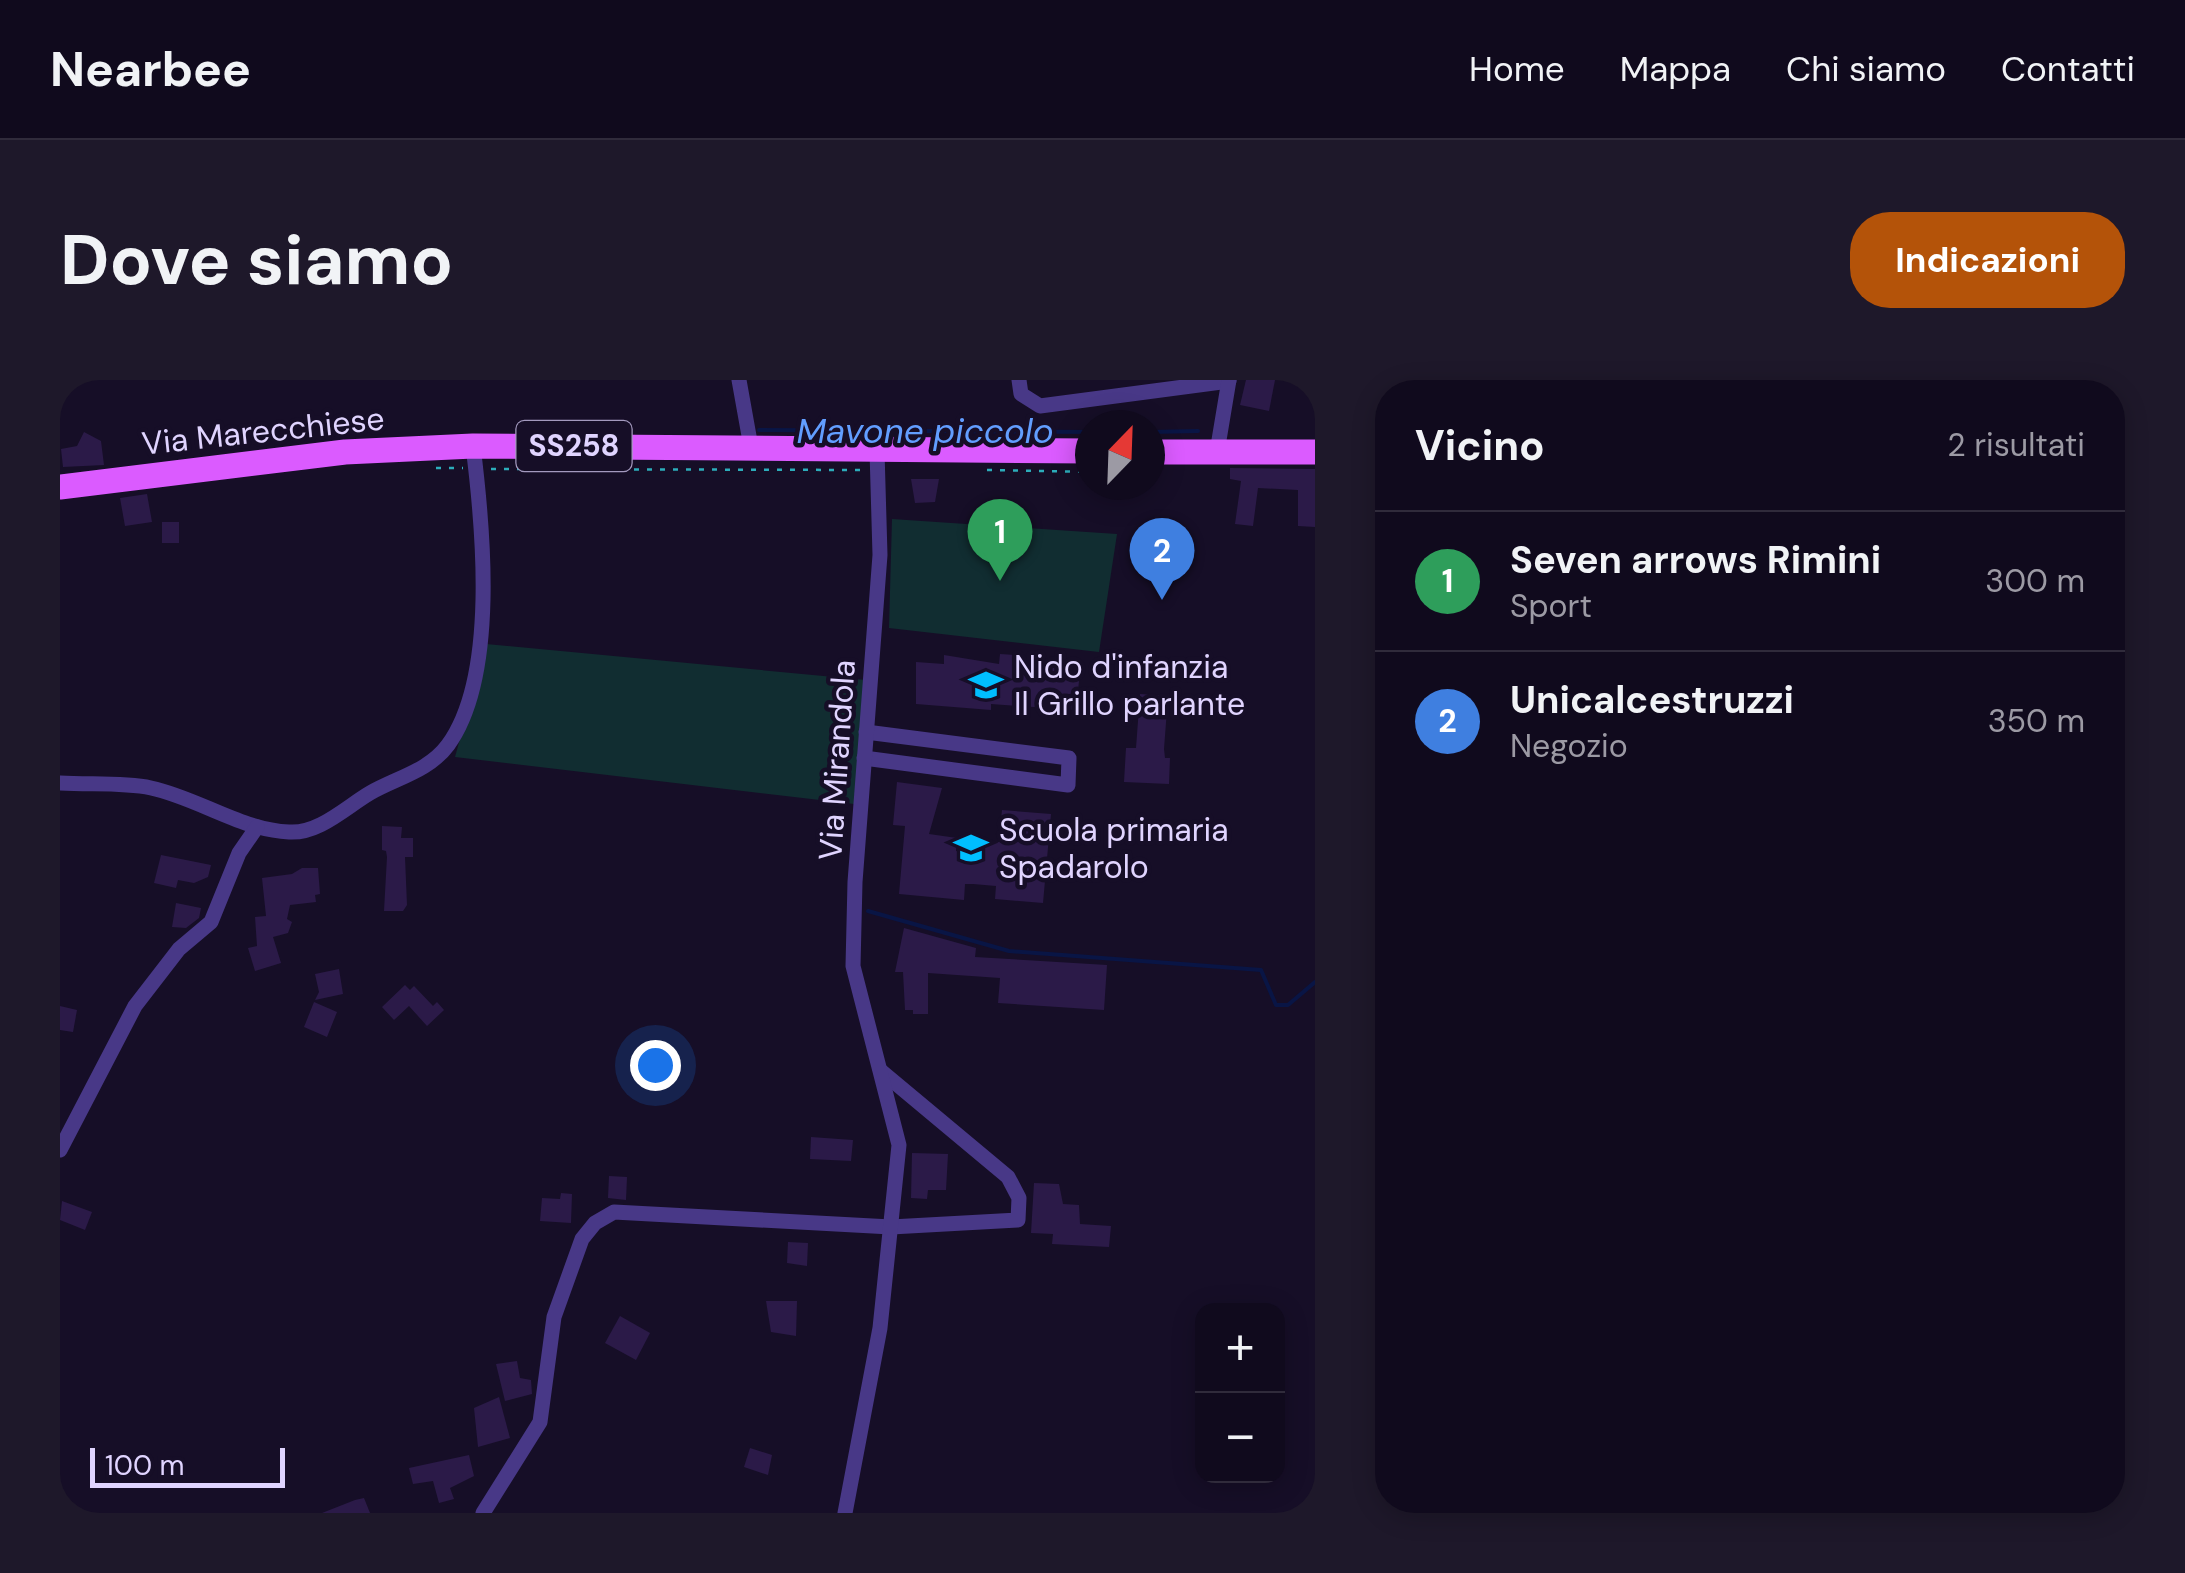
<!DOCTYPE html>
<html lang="it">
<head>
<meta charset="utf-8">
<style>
	body { margin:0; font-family:"DM Sans",sans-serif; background:#1e182a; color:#f1f3f6 }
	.controls { position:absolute; right:30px; bottom:30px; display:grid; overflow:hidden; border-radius:20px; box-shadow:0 5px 25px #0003 }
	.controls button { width:90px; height:90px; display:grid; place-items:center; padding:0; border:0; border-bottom:2px solid #302b3b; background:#100a1d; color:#f1f3f6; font:50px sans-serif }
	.compass { position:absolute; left:1015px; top:30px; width:90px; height:90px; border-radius:50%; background:#100a1d; box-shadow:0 5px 25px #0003; rotate:23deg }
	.scale { position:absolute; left:30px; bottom:25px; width:195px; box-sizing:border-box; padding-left:10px; border:5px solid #e0d4ff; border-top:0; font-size:28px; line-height:35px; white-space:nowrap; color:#e0d4ff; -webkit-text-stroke:8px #160e27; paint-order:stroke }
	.you { position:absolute; left:595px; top:685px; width:35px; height:35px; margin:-25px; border:8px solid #fff; border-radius:50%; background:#1a73e8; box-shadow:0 0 0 15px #1a73e833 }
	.badge { display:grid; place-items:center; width:65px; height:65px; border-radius:50%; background:#b45309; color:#fff; font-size:32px; font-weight:700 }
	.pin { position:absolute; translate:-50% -82px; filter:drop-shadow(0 2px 5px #0008) }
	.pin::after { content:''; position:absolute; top:52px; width:35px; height:30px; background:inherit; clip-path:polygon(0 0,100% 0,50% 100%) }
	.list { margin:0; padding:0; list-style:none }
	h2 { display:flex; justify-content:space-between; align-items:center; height:130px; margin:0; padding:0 40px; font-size:42px }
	h2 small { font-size:32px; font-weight:400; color:#9c9aa4 }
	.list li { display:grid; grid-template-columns:65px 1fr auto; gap:30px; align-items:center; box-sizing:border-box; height:140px; padding:0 40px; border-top:2px solid #302b3b }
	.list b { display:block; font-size:38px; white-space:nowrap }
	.list p { margin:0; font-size:32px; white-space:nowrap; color:#9c9aa4 }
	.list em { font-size:32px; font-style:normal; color:#9c9aa4 }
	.map { position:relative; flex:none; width:1255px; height:1133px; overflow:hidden; border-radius:40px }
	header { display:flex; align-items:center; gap:60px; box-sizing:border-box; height:140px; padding:0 50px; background:#100a1d; border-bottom:2px solid #302b3b }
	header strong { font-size:48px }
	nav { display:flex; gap:55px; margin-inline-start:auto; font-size:35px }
	.intro { display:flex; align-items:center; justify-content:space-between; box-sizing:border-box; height:240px; padding:0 60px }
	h1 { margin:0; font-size:70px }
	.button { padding:25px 45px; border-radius:40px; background:#b45309; color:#fff; font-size:35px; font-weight:700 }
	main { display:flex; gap:60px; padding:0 60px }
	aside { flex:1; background:#100a1d; border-radius:40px; box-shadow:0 5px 25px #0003 }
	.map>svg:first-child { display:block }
	.green { fill:#112d31 }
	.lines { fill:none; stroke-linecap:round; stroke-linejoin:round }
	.stream { stroke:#091545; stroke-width:4 }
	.building { fill:#2b1a48 }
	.path { stroke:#2cadbb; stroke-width:2.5; stroke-dasharray:5 8; stroke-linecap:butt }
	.street { stroke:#483887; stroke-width:15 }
	.primary { stroke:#db5bff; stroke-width:25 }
	.labels { text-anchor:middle; stroke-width:9; stroke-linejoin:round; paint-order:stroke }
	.shield { fill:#160e27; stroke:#a399be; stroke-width:2.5 }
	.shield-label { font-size:30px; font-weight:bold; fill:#e0d4ff }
	.street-label { font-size:32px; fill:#e0d4ff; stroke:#160e27 }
	.poi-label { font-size:32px; fill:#e0d4ff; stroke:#160e27; text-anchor:start }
	.water-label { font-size:35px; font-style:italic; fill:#629eff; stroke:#160e27 }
</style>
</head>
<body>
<header>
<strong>Nearbee</strong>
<nav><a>Home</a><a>Mappa</a><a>Chi siamo</a><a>Contatti</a></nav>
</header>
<div class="intro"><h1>Dove siamo</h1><a class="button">Indicazioni</a></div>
<main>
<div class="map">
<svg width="1255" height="1133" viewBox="0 0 1255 1133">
	<rect width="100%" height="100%" fill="#160e27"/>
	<g class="green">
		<polygon points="832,139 1057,154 1039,272 829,248"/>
		<polygon points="426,264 806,300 794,424 395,377"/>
	</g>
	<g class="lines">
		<g class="stream">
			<polyline points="699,50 1030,52"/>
			<polyline points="1090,52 1138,51"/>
			<polyline points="808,531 949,571 1201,590 1216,625 1228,625 1255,602"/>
		</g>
	</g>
	<g class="building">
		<polygon points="1186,0 1215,0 1209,31 1180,25"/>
		<polygon points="24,52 41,61 44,85 3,87 1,69 17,66"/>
		<polygon points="1170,88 1255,89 1255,147 1238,146 1238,110 1198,108 1193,146 1175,144 1181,101 1170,99"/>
		<polygon points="851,99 879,99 875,122 855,123"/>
		<polygon points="87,114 92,142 65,146 60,118"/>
		<rect x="102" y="142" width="17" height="21"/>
		<polygon points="940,274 955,275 954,282 1007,286 1006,299 1019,301 1016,330 931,324 931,330 856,324 856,282 884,284 884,275 939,284"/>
		<polygon points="1080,314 1108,316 1104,369 1105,378 1110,378 1109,404 1064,402 1066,368 1076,368"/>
		<polygon points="837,402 882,408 869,454 897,458 896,471 918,473 920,461 939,462 942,430 991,434 983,523 935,519 936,506 913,504 905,504 904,520 839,514 845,446 833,445"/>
		<polygon points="322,446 342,447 341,458 353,458 353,477 345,477 347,525 343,531 324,531 327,477 326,471 322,470"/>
		<polygon points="101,475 151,485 148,497 134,503 118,500 116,508 94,503"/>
		<polygon points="242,488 258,488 260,514 255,515 256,522 230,525 227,539 232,542 228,553 213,557 221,583 195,591 188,568 197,566 195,537 206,536 202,498 232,494"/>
		<polygon points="116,523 141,528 139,538 126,548 112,547"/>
		<polygon points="844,548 916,568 915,577 1047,585 1044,630 938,623 940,598 868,593 868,634 853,634 853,630 845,630 843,592 835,592"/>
		<polygon points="279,589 283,614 255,620 259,612 255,594"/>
		<polygon points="345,605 350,610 354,606 373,626 377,622 384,630 367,646 349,626 334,640 322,627"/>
		<polygon points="254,622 277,632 267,657 244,647"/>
		<polygon points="0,626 17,630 13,652 0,650"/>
		<polygon points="751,757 793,760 791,781 750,779"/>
		<polygon points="852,773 888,774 886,810 868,810 867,819 851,818"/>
		<polygon points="549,796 567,797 566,820 548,818"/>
		<polygon points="974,803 999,804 1003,824 1019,825 1020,844 1051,846 1049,867 992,864 993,854 971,853"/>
		<polygon points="501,813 512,814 511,843 480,841 482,818 500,819"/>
		<polygon points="2,821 32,832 25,850 0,840"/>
		<polygon points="728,862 748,863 747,886 727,883"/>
		<polygon points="706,921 737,921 736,956 711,952"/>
		<polygon points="560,936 590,953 576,980 545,963"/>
		<polygon points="457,981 460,998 471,1000 472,1014 445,1021 436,984"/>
		<polygon points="439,1017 450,1058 418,1067 414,1028"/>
		<polygon points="690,1068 712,1075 708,1095 684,1087"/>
		<polygon points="409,1075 414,1096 390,1108 394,1119 379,1123 373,1101 353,1104 349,1088"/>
		<polygon points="304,1118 310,1133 262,1133 295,1120"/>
	</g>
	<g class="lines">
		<g class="path">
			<polyline points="376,88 403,88"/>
			<polyline points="431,89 803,90"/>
			<polyline points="927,90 1030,92"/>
		</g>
		<g class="street">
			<polyline points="679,0 691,67"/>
			<polyline points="959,0 961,14 980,26 1169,1"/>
			<polyline points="1157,72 1169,0"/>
			<polyline points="804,378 1008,405 1009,378 806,352"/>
			<path d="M0 403C30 405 62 402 91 408 138 418 181 450 229 452 259 454 286 427 310 413 336 398 369 391 388 365 438 296 423 146 413 66"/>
			<polyline points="0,770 75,626 119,569 151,542 179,473 197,447"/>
			<polyline points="423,1133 480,1042 494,937 522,859 535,843 554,832 831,847 958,840 959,818 948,797 821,691"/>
			<polyline points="785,1133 820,948 839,765 793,586 795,502 820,175 817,71"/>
		</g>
		<g class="primary">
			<polyline points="1090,72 1255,72"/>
			<polyline points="0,107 285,72 413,66 1030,71"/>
		</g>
	</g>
	<defs>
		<g id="school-bare" transform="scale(2.7)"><path d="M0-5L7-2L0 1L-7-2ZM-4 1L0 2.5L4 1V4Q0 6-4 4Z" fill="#00beff" stroke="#160e27" stroke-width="2.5" paint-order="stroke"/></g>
	</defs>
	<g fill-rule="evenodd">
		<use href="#school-bare" x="926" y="305"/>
		<use href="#school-bare" x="911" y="468"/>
	</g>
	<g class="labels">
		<rect class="shield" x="456.5" y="41" width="115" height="50" rx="8"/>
		<g class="shield-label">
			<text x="514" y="76">SS258</text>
		</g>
		<g class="street-label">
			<text transform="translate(203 51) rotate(-6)" y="11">Via Marecchiese</text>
			<text transform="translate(777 380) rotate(-86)" y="11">Via Mirandola</text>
		</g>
		<g class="poi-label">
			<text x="954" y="298">Nido d'infanzia<tspan x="954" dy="37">Il Grillo parlante</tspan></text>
			<text x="939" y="461">Scuola primaria<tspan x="939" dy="37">Spadarolo</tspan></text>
		</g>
		<g class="water-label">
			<text x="865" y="63">Mavone piccolo</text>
		</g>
	</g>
</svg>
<div class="controls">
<button>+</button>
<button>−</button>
</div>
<svg class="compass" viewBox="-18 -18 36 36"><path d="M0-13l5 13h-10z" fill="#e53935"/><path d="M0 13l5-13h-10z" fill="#9c9aa4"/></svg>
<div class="scale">100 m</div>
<div class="you"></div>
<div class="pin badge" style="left:940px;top:201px;background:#2e9e5b">1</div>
<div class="pin badge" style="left:1102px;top:220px;background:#3f7fe0">2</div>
</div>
<aside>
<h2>Vicino<small>2 risultati</small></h2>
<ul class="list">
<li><span class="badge" style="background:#2e9e5b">1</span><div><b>Seven arrows Rimini</b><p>Sport</p></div><em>300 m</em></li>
<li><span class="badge" style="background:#3f7fe0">2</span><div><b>Unicalcestruzzi</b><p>Negozio</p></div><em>350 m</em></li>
</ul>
</aside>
</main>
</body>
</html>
